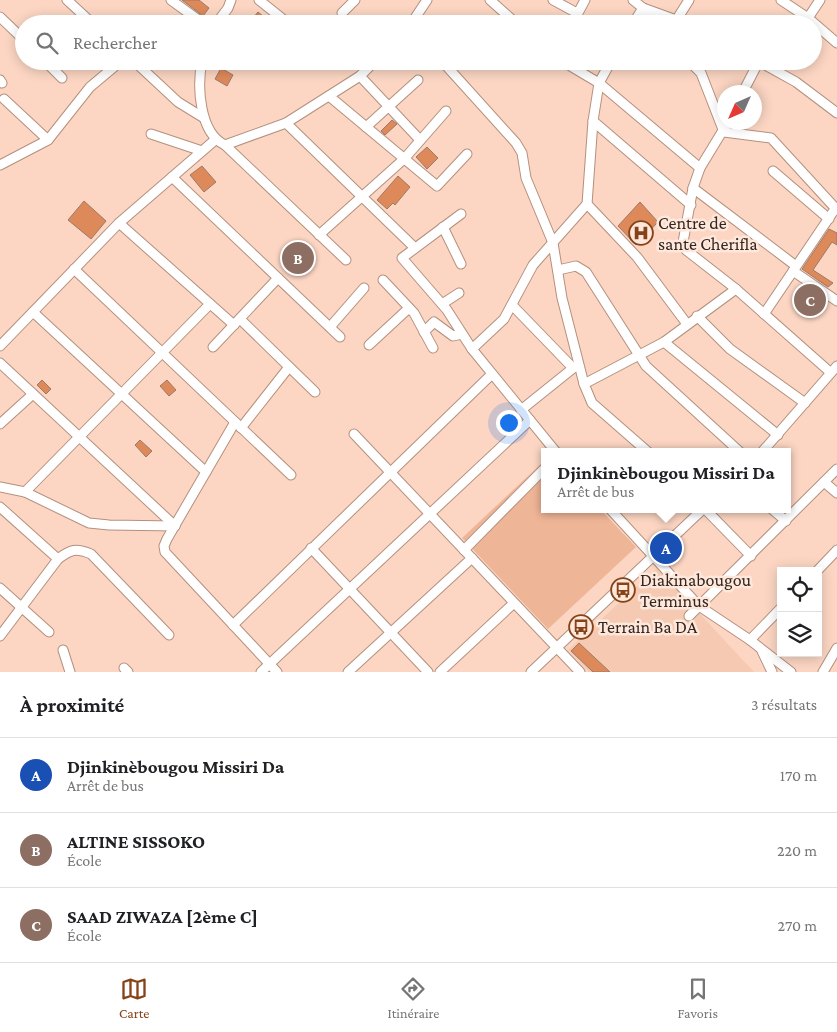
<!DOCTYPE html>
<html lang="fr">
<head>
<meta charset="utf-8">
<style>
	body { margin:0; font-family:"Crimson Pro",serif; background:#f6f6f6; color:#202124 }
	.controls { position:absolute; right:15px; bottom:15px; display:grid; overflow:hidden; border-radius:0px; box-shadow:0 2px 12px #0003 }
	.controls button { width:45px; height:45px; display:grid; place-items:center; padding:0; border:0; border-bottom:1px solid #e0e0e0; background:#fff; color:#202124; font:25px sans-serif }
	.compass { position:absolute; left:717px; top:85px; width:45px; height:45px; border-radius:50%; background:#fff; box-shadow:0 2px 12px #0003; rotate:225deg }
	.you { position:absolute; left:508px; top:422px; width:18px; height:18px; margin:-12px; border:4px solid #fff; border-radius:50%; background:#1a73e8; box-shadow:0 0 0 8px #1a73e833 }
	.badge { display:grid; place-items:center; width:32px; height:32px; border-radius:50%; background:#874318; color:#fff; font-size:16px; font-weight:700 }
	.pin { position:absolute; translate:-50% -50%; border:2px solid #fff; box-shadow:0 1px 5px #0006 }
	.popup { position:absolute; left:541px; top:448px; width:250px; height:65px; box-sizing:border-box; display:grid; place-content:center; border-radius:0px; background:#fff; filter:drop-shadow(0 1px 4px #0005); font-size:16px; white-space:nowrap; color:#757577 }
	.popup b { font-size:19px; color:#202124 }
	.popup::after { content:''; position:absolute; left:50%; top:100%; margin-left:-10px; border:10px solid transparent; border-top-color:#fff }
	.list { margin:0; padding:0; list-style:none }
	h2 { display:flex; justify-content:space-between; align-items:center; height:65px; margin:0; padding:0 20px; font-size:21px }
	h2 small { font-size:16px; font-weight:400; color:#757577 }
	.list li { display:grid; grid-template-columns:32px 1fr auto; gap:15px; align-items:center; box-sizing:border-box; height:75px; padding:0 20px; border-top:1px solid #e0e0e0 }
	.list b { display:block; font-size:19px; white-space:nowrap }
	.list p { margin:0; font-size:16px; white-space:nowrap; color:#757577 }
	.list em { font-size:16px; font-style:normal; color:#757577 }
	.icon { flex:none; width:28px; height:28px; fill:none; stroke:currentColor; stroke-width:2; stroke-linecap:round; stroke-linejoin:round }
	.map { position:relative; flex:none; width:837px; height:672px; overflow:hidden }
	.search { position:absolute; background:#fff; box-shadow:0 2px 12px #0003; left:15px; right:15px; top:15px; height:55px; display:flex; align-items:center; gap:12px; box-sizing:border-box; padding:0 18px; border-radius:28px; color:#757577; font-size:19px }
	.sheet { height:290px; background:#fff }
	nav { display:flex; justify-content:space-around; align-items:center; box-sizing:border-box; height:70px; border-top:1px solid #e0e0e0; background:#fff; font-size:14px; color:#757577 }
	nav a { display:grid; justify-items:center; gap:2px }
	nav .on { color:#874318 }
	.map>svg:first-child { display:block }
	.built { fill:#f6cab2 }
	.green { fill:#efb597 }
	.building { fill:#de895a; stroke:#9c7a68 }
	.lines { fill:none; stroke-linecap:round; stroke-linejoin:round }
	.minor-casing { stroke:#b4907e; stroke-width:11 }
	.minor { stroke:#fff; stroke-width:9 }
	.labels { text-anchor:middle; stroke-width:5; stroke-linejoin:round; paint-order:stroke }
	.poi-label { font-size:18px; fill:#34261f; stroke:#fee7db; text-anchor:start }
</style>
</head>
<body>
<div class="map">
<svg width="837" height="672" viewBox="0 0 837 672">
	<rect width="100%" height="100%" fill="#fcd6c3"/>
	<polygon class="built" points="657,568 754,672 589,672 568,650"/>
	<polygon class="green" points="545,460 545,509 600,509 636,547 548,629 462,538"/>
	<g class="building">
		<polygon points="182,0 199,0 209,8 203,16"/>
		<polygon points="258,12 272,24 260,24 253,18"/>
		<polygon points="221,68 233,75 227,86 215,79"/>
		<polygon points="392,120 397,124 385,135 381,131"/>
		<polygon points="427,147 438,158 427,169 416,157"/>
		<polygon points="202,166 216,182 204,192 190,175"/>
		<polygon points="398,176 410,187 395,205 393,203 387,209 377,200"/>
		<polygon points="84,201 106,221 91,239 68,220"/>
		<polygon points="640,202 658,222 636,245 618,226"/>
		<polygon points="829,229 837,233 837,245 832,242 813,270 833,283 828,287 802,269"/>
		<polygon points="42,380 51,389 46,394 37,385"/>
		<polygon points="167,380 176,390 169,396 160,386"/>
		<polygon points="140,440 152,451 146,457 135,445"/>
		<polygon points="579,643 610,672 593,672 571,651"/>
	</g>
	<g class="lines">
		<g class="minor-casing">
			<g id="minor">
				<polyline points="67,0 93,24"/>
				<polyline points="171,0 204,24"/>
				<polyline points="259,0 289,24"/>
				<polyline points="490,0 517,24"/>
				<polyline points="553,0 577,13"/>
				<polyline points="633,0 643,8 687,24"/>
				<polyline points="781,0 808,18 837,43"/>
				<polyline points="643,8 651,24"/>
				<polyline points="342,13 355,0"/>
				<polyline points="0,17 24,40"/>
				<polyline points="677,19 689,0"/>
				<polyline points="216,24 228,8 231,0"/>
				<polyline points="411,24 427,0"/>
				<polyline points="572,24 585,0"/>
				<polyline points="633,24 643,8"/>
				<polyline points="804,24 820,0"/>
				<polyline points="45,61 62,78"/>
				<polyline points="134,61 178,102 204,118"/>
				<path d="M202 61C197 86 199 133 225 145L286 123 360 76 375 61"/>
				<polyline points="336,61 338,63"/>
				<polyline points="442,61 516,143 522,153 526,178 553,243 562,298 584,384"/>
				<polyline points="562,61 599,83 700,168"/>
				<polyline points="689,61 701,73 724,132 771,138 837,210"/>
				<polyline points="758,61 796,82 837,113"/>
				<polyline points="360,76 420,140"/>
				<polyline points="0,80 2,83"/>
				<polyline points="743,92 759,61"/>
				<polyline points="329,96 437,186 467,154"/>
				<polyline points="4,99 48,140"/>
				<polyline points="593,121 691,205"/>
				<polyline points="728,122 700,168 693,188 683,242 686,250 736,289 830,372"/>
				<polyline points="286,123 415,248"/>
				<polyline points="366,127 418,80"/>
				<polyline points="151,134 202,151"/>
				<polyline points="225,145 346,260"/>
				<polyline points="0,165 48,140 90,87 121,61"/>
				<polyline points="773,171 829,219"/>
				<polyline points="172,177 340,337"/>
				<polyline points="693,188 796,266"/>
				<polyline points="587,204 637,257 687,324"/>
				<polyline points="461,214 402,258 447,310 472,349 556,452"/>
				<polyline points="119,223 234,325"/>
				<polyline points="443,227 461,264"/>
				<polyline points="319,235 404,159 446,111"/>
				<polyline points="74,269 291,475"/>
				<polyline points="558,270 576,266 586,272 646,366 740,452"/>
				<polyline points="793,271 837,301"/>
				<polyline points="383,280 414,313 433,348"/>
				<polyline points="442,304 459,293"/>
				<polyline points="512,305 573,368"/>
				<polyline points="33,312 206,472"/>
				<polyline points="764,314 835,209"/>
				<polyline points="697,316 730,349 805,403"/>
				<polyline points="240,319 315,392"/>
				<polyline points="330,327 364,288"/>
				<polyline points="424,332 434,322 453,336 462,334"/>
				<polyline points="664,342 778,435"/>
				<polyline points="369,345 409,308"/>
				<polyline points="0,346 119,223 215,140"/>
				<polyline points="213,347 278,278"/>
				<polyline points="472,349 504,319 533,265 587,204 593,121 599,83 611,61"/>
				<polyline points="0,363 175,526"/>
				<polyline points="521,410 577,365"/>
				<polyline points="235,422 167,539 164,546 165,552 277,672"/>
				<polyline points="0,424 33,394"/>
				<polyline points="241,428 289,367"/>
				<polyline points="354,434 580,672"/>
				<polyline points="648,452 592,403 584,384 664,342 736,289"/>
				<polyline points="762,452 837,366"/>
				<polyline points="824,482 837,493"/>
				<polyline points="0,487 25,492 89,523 109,525 175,526"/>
				<polyline points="25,492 210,304"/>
				<polyline points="0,507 58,559"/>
				<polyline points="610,509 699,606 750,640 791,672"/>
				<polyline points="705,509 751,556"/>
				<polyline points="772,509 786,521"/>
				<polyline points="311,548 428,672"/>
				<polyline points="464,550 545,468"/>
				<polyline points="817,571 837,550"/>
				<polyline points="0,588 49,632"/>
				<polyline points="689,616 837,469"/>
				<polyline points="233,625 492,374"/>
				<path d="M0 636 58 559C71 549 76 548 91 554L169 635"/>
				<polyline points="750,640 781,608"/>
				<polyline points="63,650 70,672"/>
				<polyline points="762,651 772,672"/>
				<polyline points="124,668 128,672"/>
				<polyline points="261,672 530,420"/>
				<polyline points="348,672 472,558"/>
				<polyline points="440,672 514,603"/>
				<polyline points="531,672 703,509"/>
				<polyline points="823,672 837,648"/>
			</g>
		</g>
		<use href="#minor" class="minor"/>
	</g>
	<defs>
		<g id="hospital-ring" transform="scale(1.25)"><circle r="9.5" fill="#fee7db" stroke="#874318" stroke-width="1.5"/><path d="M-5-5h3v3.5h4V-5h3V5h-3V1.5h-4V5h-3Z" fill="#874318"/></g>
		<g id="bus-ring" transform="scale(1.25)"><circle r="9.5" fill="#fee7db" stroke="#874318" stroke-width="1.5"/><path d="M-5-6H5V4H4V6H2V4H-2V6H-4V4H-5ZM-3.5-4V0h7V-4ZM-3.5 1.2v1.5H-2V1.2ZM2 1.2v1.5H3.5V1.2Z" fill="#874318"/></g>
	</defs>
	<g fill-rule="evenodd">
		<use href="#hospital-ring" x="641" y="233"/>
		<use href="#bus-ring" x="623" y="590"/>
		<use href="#bus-ring" x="581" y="627"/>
	</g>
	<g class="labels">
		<g class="poi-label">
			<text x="658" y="229">Centre de<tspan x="658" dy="21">sante Cherifla</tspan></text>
			<text x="640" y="586">Diakinabougou<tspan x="640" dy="21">Terminus</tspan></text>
			<text x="598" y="633">Terrain Ba DA</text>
		</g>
	</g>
</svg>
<div class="controls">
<button><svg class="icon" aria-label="locate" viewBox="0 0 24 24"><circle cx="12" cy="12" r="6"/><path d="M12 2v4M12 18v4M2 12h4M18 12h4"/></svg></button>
<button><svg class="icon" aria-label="layers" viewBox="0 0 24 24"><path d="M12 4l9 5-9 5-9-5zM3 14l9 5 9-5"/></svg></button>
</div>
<svg class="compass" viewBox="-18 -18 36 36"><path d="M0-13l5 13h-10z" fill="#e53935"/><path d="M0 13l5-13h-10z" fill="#757577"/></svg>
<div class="you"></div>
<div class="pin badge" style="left:666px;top:548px;background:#1a4fb4">A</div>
<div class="popup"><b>Djinkinèbougou Missiri Da</b>Arrêt de bus</div>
<div class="pin badge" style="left:298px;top:258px;background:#8d6e63">B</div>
<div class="pin badge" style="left:810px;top:300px;background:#8d6e63">C</div>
<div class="search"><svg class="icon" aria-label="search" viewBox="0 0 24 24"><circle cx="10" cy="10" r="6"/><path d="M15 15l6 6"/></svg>Rechercher</div>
</div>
<section class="sheet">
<h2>À proximité<small>3 résultats</small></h2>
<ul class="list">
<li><span class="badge" style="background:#1a4fb4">A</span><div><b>Djinkinèbougou Missiri Da</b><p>Arrêt de bus</p></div><em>170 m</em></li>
<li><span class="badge" style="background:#8d6e63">B</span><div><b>ALTINE SISSOKO</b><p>École</p></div><em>220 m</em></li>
<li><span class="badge" style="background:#8d6e63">C</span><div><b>SAAD ZIWAZA [2ème C]</b><p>École</p></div><em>270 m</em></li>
</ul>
</section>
<nav>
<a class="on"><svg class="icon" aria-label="map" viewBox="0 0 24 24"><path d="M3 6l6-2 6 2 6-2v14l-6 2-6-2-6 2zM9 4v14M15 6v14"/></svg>Carte</a>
<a><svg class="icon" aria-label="directions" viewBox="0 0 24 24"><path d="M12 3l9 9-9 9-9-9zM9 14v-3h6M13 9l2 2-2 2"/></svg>Itinéraire</a>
<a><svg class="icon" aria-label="saved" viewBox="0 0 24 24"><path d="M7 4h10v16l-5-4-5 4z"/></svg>Favoris</a>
</nav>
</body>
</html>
